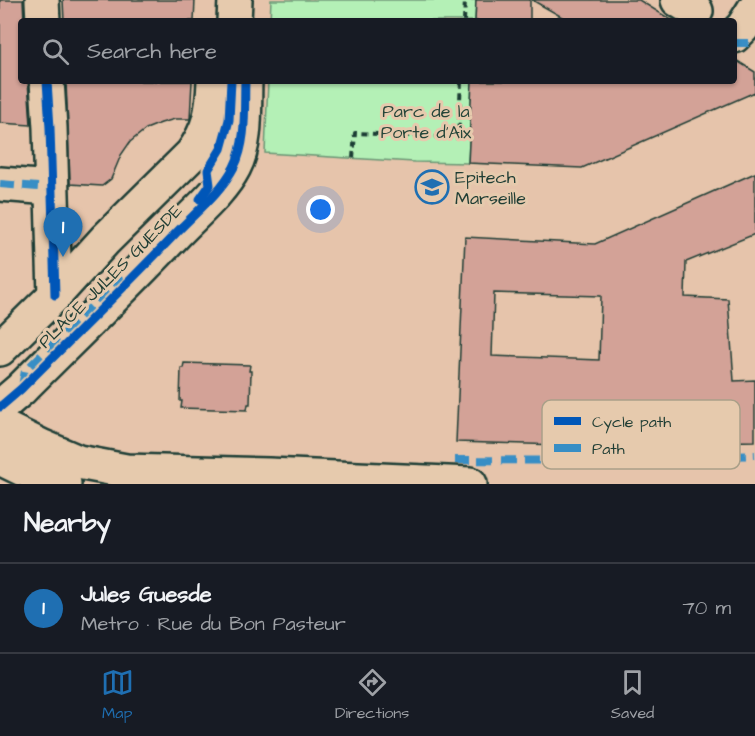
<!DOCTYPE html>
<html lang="en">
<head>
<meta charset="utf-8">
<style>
	body { margin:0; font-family:"Architects Daughter",sans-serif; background:#242831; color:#f1f3f6 }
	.you { position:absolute; left:321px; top:210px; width:21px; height:21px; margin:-15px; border:4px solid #fff; border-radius:50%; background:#1a73e8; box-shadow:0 0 0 9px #1a73e833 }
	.badge { display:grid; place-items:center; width:39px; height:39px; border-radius:50%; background:#1f6fb2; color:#fff; font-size:20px; font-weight:700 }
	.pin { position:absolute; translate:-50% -50px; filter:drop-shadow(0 2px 3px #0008) }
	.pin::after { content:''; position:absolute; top:32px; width:21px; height:18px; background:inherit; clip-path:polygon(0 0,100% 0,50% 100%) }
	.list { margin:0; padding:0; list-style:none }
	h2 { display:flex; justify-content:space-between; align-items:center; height:78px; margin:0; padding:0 24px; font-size:26px }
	h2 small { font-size:20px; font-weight:400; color:#9ea1a6 }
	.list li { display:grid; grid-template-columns:39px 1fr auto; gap:18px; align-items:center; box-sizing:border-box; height:90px; padding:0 24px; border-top:2px solid #363941 }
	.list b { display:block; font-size:22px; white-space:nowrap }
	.list p { margin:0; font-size:20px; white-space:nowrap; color:#9ea1a6 }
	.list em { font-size:20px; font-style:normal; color:#9ea1a6 }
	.icon { flex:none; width:33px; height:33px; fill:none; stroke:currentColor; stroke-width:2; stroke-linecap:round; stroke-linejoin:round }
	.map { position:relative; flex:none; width:755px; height:484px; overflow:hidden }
	.search { position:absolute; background:#171b24; box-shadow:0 2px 4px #0004; left:18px; right:18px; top:18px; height:66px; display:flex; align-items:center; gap:15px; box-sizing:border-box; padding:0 21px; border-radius:6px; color:#9ea1a6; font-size:22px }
	.sheet { height:168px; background:#171b24 }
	nav { display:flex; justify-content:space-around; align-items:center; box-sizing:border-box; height:84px; border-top:2px solid #363941; background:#171b24; font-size:16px; color:#9ea1a6 }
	nav a { display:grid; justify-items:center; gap:3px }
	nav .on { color:#1f6fb2 }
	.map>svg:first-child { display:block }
	.green { fill:#b4f0b6; stroke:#6a9675; stroke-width:1.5 }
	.building { fill:#d3a297; stroke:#1f3d34; stroke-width:1.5; fill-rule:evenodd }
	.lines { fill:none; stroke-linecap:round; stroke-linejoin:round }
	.minor-casing { stroke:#1f3d34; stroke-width:38 }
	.major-casing { stroke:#1f3d34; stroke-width:38 }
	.path { stroke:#1f3d34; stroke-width:4; stroke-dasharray:6 4.5; stroke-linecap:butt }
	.minor { stroke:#e6caad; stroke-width:33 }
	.major { stroke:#e6caad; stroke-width:33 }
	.quiet { stroke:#378ec5; stroke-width:8; stroke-dasharray:15 8; stroke-linecap:butt }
	.cycleway-casing { stroke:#e6caad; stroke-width:13 }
	.cycleway { stroke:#0057b8; stroke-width:9 }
	.labels { text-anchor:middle; stroke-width:6; stroke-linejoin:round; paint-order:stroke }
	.park-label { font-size:18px; fill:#26463a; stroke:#e6caad }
	.poi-label { font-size:18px; fill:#1f3d34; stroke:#e6caad; text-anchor:start }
	.street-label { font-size:18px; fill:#1f3d34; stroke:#e6caad }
	.key { fill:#e6caad; stroke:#aaa089; stroke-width:1.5 }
	.key-label { font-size:16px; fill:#1f3d34 }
</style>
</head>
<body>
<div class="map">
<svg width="755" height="484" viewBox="0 0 755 484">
	<rect width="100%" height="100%" fill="#e6c4ab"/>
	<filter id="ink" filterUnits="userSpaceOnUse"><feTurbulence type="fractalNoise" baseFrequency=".0167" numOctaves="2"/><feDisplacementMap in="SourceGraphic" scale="12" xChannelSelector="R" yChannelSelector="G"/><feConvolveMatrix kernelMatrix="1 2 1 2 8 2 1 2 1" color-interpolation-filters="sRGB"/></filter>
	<g filter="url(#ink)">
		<g class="green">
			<polygon points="271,0 476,0 475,21 270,21"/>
			<polygon points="268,81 472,81 468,163 414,162 265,153"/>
		</g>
		<g class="building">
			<polygon points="0,0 23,0 24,21 21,21 21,81 28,81 31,125 0,123"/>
			<polygon points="63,0 195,0 194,21 64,21"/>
			<polygon points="476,0 530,0 530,21 475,21"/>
			<polygon points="532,0 639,0 673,21 569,21"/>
			<polygon points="734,59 755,72 755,92 582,168 468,163 472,81 734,81"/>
			<polygon points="66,81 192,81 190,119 175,119 161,123 146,129 130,142 121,155 111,179 102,186 70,184"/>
			<path d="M755 173V234L686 262 685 297 728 299 734 381 755 380V441L561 445 456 442 465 237 595 244ZM494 293 601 296 599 360 492 356Z"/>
			<polygon points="184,363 250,365 249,371 251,371 250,404 248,404 247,410 181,408 182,401 180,401 181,368 183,368"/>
		</g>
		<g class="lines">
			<g class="minor-casing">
				<g id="minor">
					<polyline points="42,0 43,21"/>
					<polyline points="678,0 696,11"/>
					<polyline points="234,21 235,0"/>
					<polyline points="734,36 743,27 755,8"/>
					<polyline points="47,81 50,128 55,295"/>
					<polyline points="0,184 51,188"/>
					<path d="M0 349 55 295 105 240 192 154C210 129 213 110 214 81"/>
					<path d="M0 407 21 389C73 337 126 286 177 232 196 212 221 192 234 167 247 142 244 108 245 81"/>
				</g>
			</g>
			<g class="major-casing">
				<g id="major">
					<polyline points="0,426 43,447 78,462 126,471 269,475 470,484"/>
					<polyline points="0,458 23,469 64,484"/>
				</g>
			</g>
			<g class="path">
				<polyline points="464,21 465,0"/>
				<polyline points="353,158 355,133 458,138 461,81"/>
			</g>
			<use href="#minor" class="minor"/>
			<use href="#major" class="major"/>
			<g class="quiet">
				<polyline points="734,43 755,43"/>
				<polyline points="0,184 51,188"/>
				<polyline points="22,386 25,371 122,277"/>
				<polyline points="455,460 624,461 755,455"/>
			</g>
			<g class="cycleway-casing">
				<g id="cycleway">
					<polyline points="47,81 50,128 55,295"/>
					<polyline points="200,199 210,185 208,170 221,149 229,120 231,81"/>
					<path d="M0 407 21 389C73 337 126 286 177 232 196 212 221 192 234 167 247 142 244 108 245 81"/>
				</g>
			</g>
			<use href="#cycleway" class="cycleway"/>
		</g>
	</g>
	<defs>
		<g id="university-ring" transform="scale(1.725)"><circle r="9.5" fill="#e6caad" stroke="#1f6fb2" stroke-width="1.5"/><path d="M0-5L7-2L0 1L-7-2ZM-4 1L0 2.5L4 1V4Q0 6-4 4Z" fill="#1f6fb2"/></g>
	</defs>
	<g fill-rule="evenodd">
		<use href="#university-ring" x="432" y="187"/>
	</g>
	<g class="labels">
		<g class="park-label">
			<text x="426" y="117">Parc de la<tspan x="426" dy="21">Porte d'Aix</tspan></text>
		</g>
		<g class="poi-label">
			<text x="455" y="183">Epitech<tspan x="455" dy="21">Marseille</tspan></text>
		</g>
		<g class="street-label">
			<text transform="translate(110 276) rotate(-45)" y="6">PLACE JULES GUESDE</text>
		</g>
	</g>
	<rect x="542" y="400" width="198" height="69" rx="9" class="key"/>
	<rect x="554" y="417" width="27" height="8" fill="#0057b8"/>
	<rect x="554" y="444" width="27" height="8" fill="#378ec5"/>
	<g class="key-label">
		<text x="592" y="427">Cycle path</text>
		<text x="592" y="454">Path</text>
	</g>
</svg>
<div class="you"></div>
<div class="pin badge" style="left:63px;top:257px">1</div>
<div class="search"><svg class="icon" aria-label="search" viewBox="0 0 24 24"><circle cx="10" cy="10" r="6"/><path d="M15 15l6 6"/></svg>Search here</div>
</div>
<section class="sheet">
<h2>Nearby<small></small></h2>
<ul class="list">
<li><span class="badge">1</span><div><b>Jules Guesde</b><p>Metro · Rue du Bon Pasteur</p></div><em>70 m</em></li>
</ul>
</section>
<nav>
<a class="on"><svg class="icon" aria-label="map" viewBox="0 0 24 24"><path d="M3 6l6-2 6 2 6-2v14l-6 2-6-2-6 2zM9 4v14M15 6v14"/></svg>Map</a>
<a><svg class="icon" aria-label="directions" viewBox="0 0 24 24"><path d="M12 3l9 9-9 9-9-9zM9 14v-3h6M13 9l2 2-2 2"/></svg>Directions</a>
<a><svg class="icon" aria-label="saved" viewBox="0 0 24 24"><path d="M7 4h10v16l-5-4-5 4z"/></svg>Saved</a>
</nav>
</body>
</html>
